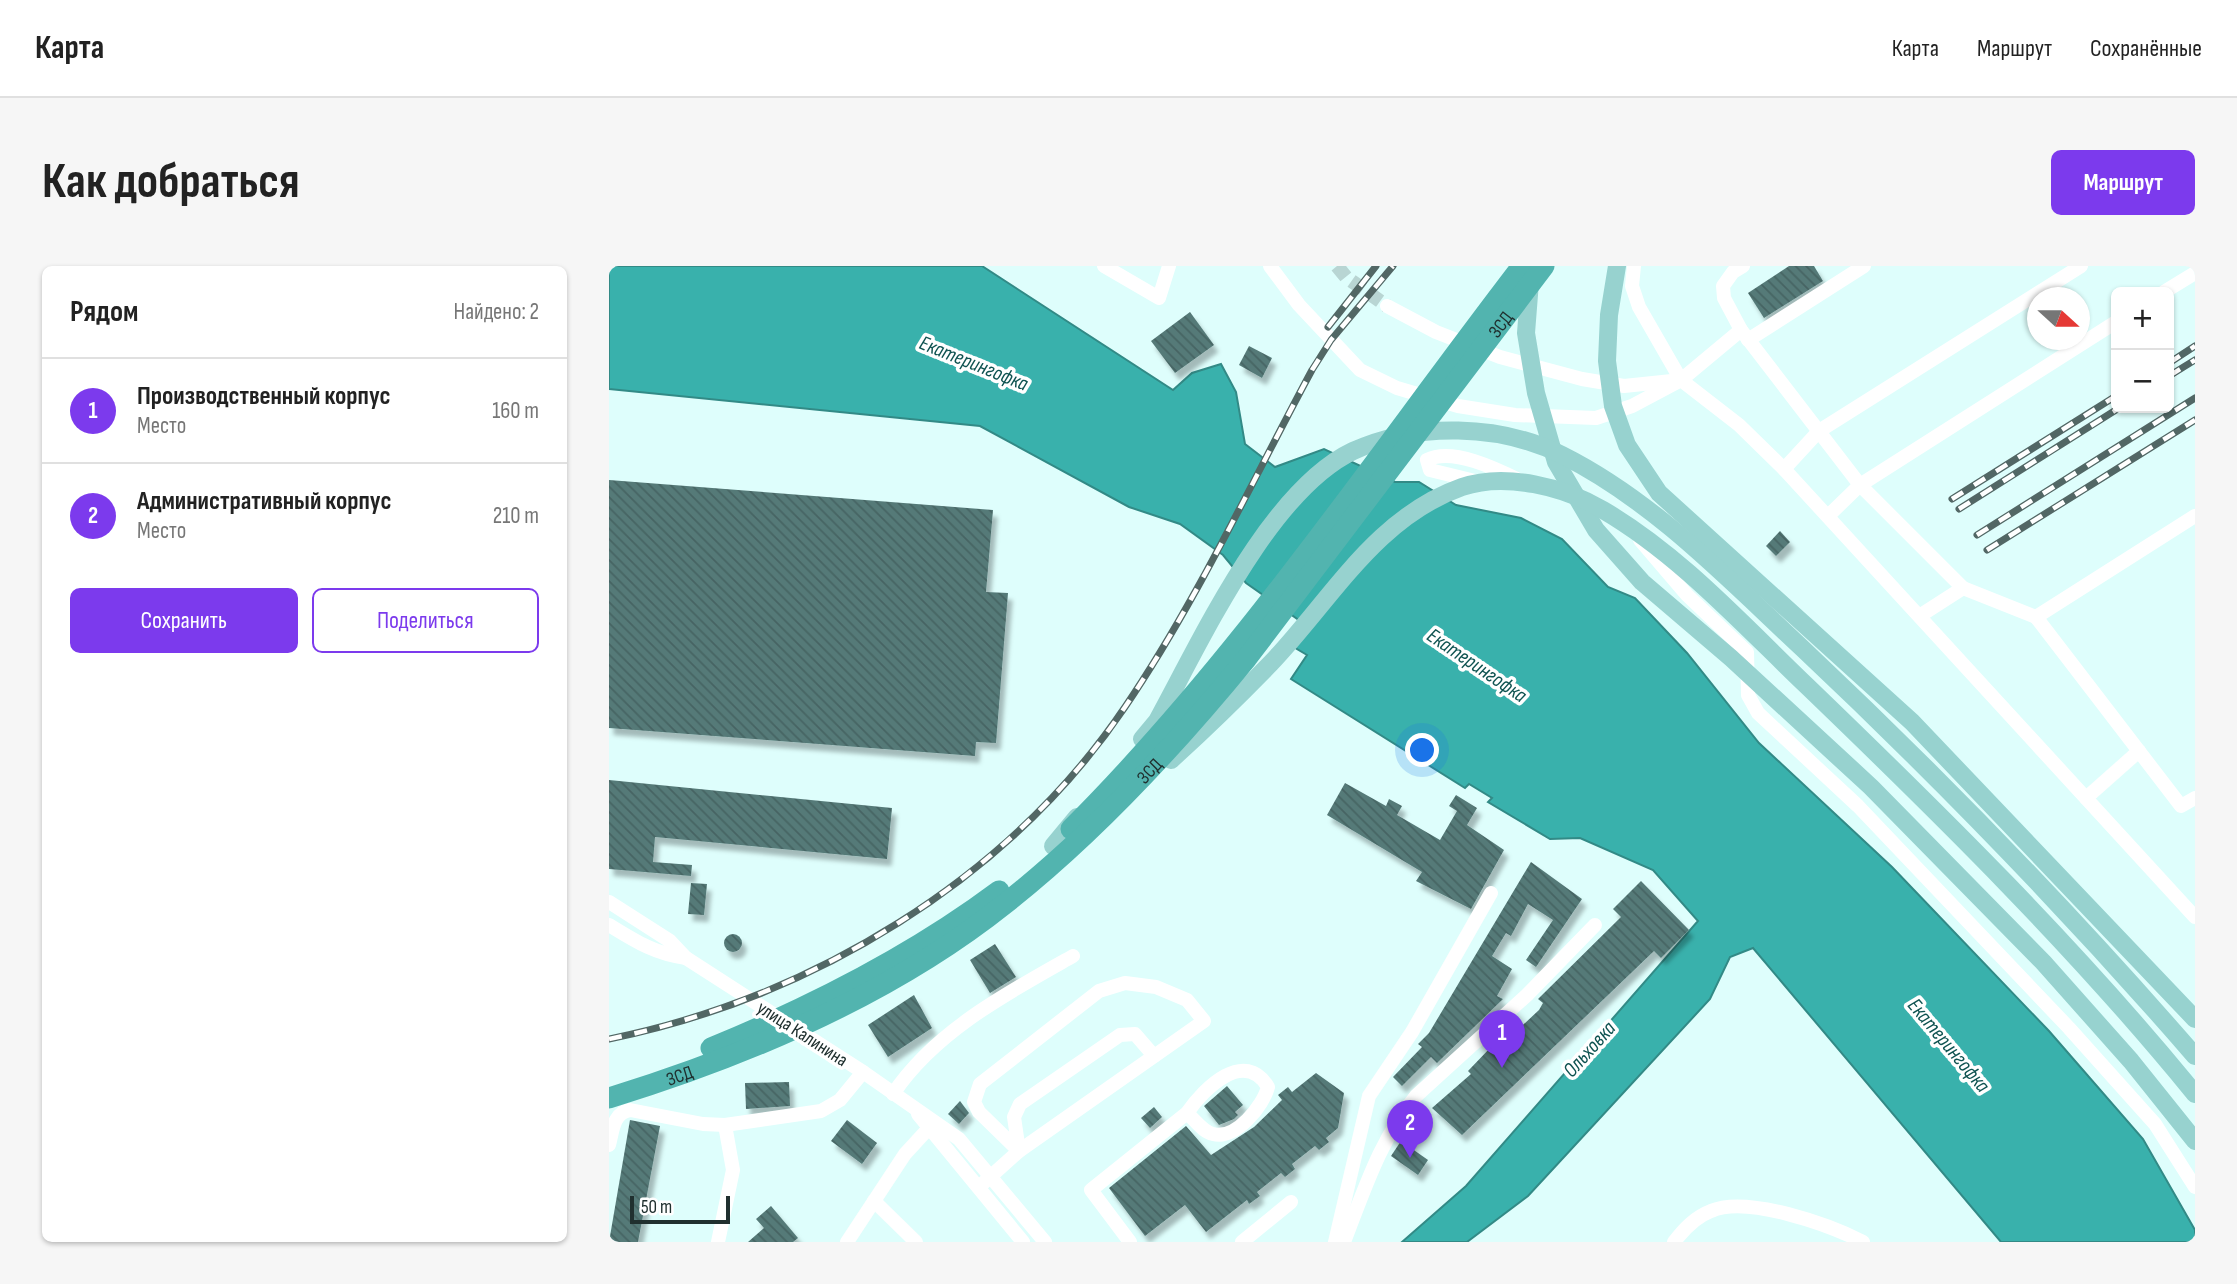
<!DOCTYPE html>
<html lang="ru">
<head>
<meta charset="utf-8">
<style>
	body { margin:0; font-family:"Sofia Sans Condensed",sans-serif; background:#f6f6f6; color:#222 }
	.controls { position:absolute; right:21px; top:21px; display:grid; overflow:hidden; border-radius:10px; box-shadow:0 2px 5px #0004 }
	.controls button { width:63px; height:63px; display:grid; place-items:center; padding:0; border:0; border-bottom:2px solid #e0e0e0; background:#fff; color:#222; font:35px sans-serif }
	.compass { position:absolute; left:1418px; top:21px; width:63px; height:63px; border-radius:50%; background:#fff; box-shadow:0 2px 5px #0004; rotate:111deg }
	.scale { position:absolute; left:21px; bottom:18px; width:100px; box-sizing:border-box; padding-left:7px; border:4px solid #20302f; border-top:0; font-size:19px; line-height:24px; white-space:nowrap; color:#20302f; -webkit-text-stroke:5px #fff; paint-order:stroke }
	.you { position:absolute; left:814px; top:485px; width:24px; height:24px; margin:-18px; border:5px solid #fff; border-radius:50%; background:#1a73e8; box-shadow:0 0 0 10px #1a73e833 }
	.badge { display:grid; place-items:center; width:46px; height:46px; border-radius:50%; background:#7c3aed; color:#fff; font-size:23px; font-weight:700 }
	.pin { position:absolute; translate:-50% -58px; filter:drop-shadow(0 2px 4px #0008) }
	.pin::after { content:''; position:absolute; top:37px; width:24px; height:21px; background:inherit; clip-path:polygon(0 0,100% 0,50% 100%) }
	.list { margin:0; padding:0; list-style:none }
	h2 { display:flex; justify-content:space-between; align-items:center; height:91px; margin:0; padding:0 28px; font-size:30px }
	h2 small { font-size:23px; font-weight:400; color:#767676 }
	.list li { display:grid; grid-template-columns:46px 1fr auto; gap:21px; align-items:center; box-sizing:border-box; height:105px; padding:0 28px; border-top:2px solid #e0e0e0 }
	.list b { display:block; font-size:26px; white-space:nowrap }
	.list p { margin:0; font-size:23px; white-space:nowrap; color:#767676 }
	.list em { font-size:23px; font-style:normal; color:#767676 }
	.actions { display:flex; gap:14px; padding:21px 28px }
	.actions a { flex:1; padding:16px 0; border:2px solid #7c3aed; border-radius:10px; text-align:center; font-size:24px; color:#7c3aed }
	.actions .main { background:#7c3aed; color:#fff }
	.map { position:relative; flex:none; width:1586px; height:976px; overflow:hidden; border-radius:10px }
	header { display:flex; align-items:center; gap:42px; box-sizing:border-box; height:98px; padding:0 35px; background:#fff; border-bottom:2px solid #e0e0e0 }
	header strong { font-size:33px }
	nav { display:flex; gap:38px; margin-inline-start:auto; font-size:24px }
	.intro { display:flex; align-items:center; justify-content:space-between; box-sizing:border-box; height:168px; padding:0 42px }
	h1 { margin:0; font-size:49px }
	.button { padding:18px 32px; border-radius:10px; background:#7c3aed; color:#fff; font-size:24px; font-weight:700 }
	main { display:flex; gap:42px; padding:0 42px }
	aside { flex:1; background:#fff; border-radius:10px; box-shadow:0 2px 5px #0004 }
	.map>svg:first-child { display:block }
	.water { fill:#39b1ac; stroke:#328a86; stroke-width:2 }
	.building { fill:url(#building-back-hatch); filter:url(#shadow) }
	.lines { fill:none; stroke-linecap:round; stroke-linejoin:round }
	.minor-tunnel { stroke:#b8d5d3; stroke-width:14; stroke-dasharray:14 7; stroke-linecap:butt }
	.minor { stroke:#fff; stroke-width:14 }
	.major { stroke:#97d2cf; stroke-width:18 }
	.highway { stroke:#52b4af; stroke-width:21 }
	.rail-casing { stroke:#526765; stroke-width:7 }
	.rail { stroke:#fff; stroke-width:4.5; stroke-dasharray:13; stroke-linecap:butt }
	.labels { text-anchor:middle; stroke-width:7; stroke-linejoin:round; paint-order:stroke }
	.street-label { font-size:19px; fill:#20302f; stroke:#fff }
	.water-label { font-size:21px; font-style:italic; fill:#0f5351; stroke:#fff }
</style>
</head>
<body>
<header>
<strong>Карта</strong>
<nav><a>Карта</a><a>Маршрут</a><a>Сохранённые</a></nav>
</header>
<div class="intro"><h1>Как добраться</h1><a class="button">Маршрут</a></div>
<main>
<aside>
<h2>Рядом<small>Найдено: 2</small></h2>
<ul class="list">
<li><span class="badge">1</span><div><b>Производственный корпус</b><p>Место</p></div><em>160 m</em></li>
<li><span class="badge">2</span><div><b>Административный корпус</b><p>Место</p></div><em>210 m</em></li>
</ul>
<div class="actions"><a class="main">Сохранить</a><a>Поделиться</a></div>
</aside>
<div class="map">
<svg width="1586" height="976" viewBox="0 0 1586 976">
	<defs>
		<pattern id="building-back-hatch" width="6" height="6" patternUnits="userSpaceOnUse" patternTransform="scale(1.75)"><rect width="6" height="6" fill="#557a78"/><path d="M-1 5l2 2M0 0l6 6M5-1l2 2" fill="none" stroke="#466463"/></pattern>
		<filter id="shadow"><feDropShadow dx="4.5" dy="7" stdDeviation="2" flood-color="#0004"/></filter>
	</defs>
	<rect width="100%" height="100%" fill="#defefc"/>
	<polygon class="water" points="0,0 373,0 564,124 583,107 612,98 627,126 636,178 666,201 715,183 786,216 810,216 847,239 912,252 953,273 999,321 1026,332 1078,387 1150,477 1283,601 1440,765 1534,873 1586,964 1586,976 1392,976 1144,682 1121,691 1101,733 919,930 858,976 793,976 857,920 1089,655 1044,604 971,572 941,573 879,536 883,532 860,518 856,522 682,413 698,389 683,380 691,355 637,317 614,289 571,258 520,241 371,160 0,123"/>
	<g class="building">
		<polygon points="1180,0 1205,0 1214,15 1155,52 1139,27"/>
		<polygon points="581,46 605,79 566,107 542,75"/>
		<polygon points="640,80 663,92 653,112 630,99"/>
		<polygon points="0,214 384,244 377,326 399,327 387,477 367,476 366,490 0,462"/>
		<polygon points="1171,265 1181,276 1167,290 1157,280"/>
		<polygon points="0,514 283,542 278,593 46,571 44,596 83,599 82,610 0,603"/>
		<polygon points="736,517 777,540 780,533 793,540 788,549 831,574 848,545 840,540 847,529 868,542 858,559 895,584 862,643 807,615 813,606 718,549"/>
		<polygon points="922,596 973,633 927,701 917,694 944,654 919,638 902,670 897,667 883,690 903,703 888,730 894,733 828,797 822,791 793,820 784,811 813,781 809,778 820,767"/>
		<polygon points="1032,615 1080,664 1052,692 1045,685 853,869 823,842 862,808 859,805 882,781 886,785 930,744 934,737 929,733 1012,651 1004,643"/>
		<polygon points="82,617 98,618 95,649 79,648"/>
		<circle cx="124" cy="677" r="9"/>
		<polygon points="386,678 407,711 381,727 361,694"/>
		<polygon points="305,729 323,762 279,791 259,759"/>
		<polygon points="707,807 735,827 729,862 717,872 720,876 710,884 706,880 683,898 686,903 676,911 672,907 648,926 651,930 640,938 638,934 597,966 576,939 536,970 500,922 577,860 602,889 645,861 673,834 669,829 679,821 683,826"/>
		<polygon points="180,816 181,840 137,843 136,817"/>
		<polygon points="618,820 634,839 626,846 629,849 625,853 610,859 595,840"/>
		<polygon points="351,835 360,847 350,858 339,848"/>
		<polygon points="545,841 553,851 541,862 532,852"/>
		<polygon points="21,854 51,860 29,976 0,976"/>
		<polygon points="238,854 268,877 253,898 222,875"/>
		<polygon points="792,875 819,894 809,909 782,890"/>
		<polygon points="162,940 189,972 184,976 139,976 155,962 147,953"/>
	</g>
	<g class="lines">
		<polyline class="minor-tunnel" points="728,0 737,11 778,40"/>
		<g class="minor">
			<polyline points="495,0 550,32 560,0"/>
			<polyline points="661,0 690,39 751,104 788,122 849,140 906,149 987,152 1023,140 1072,114 1132,64"/>
			<polyline points="1025,0 1023,20 1030,41 1072,114 1130,159 1175,203 1586,651"/>
			<polyline points="1134,0 1124,6 1114,20 1115,32 1132,64 1251,219 1354,322"/>
			<polyline points="1555,26 1586,7"/>
			<polyline points="778,40 827,66 891,91 973,113 1015,120 1063,115"/>
			<polyline points="1139,74 1255,0"/>
			<polyline points="1175,203 1210,165 1472,0"/>
			<path d="M870 216 821 204 818 194C843 181 888 203 912 215"/>
			<polyline points="1219,250 1251,219 1507,56"/>
			<polyline points="1586,250 1427,351 1572,540 1586,532"/>
			<polyline points="1031,274 1078,329 1138,386 1139,429 1149,447 1249,540 1460,762 1546,858 1586,921"/>
			<polyline points="1312,349 1354,322 1427,351"/>
			<polyline points="1477,532 1530,485"/>
			<path d="M0 636 61 675 77 692C46 688 26 675 0 659"/>
			<polyline points="77,692 254,806 350,873 436,976"/>
			<path d="M284 828C326 765 400 726 464 690"/>
			<polyline points="309,848 414,976"/>
			<path d="M0 879C4 864 4 847 21 844L94 858 116 859 212 845 231 834 254 806"/>
			<polyline points="410,885 405,851 411,838 511,769 526,768 545,790"/>
			<polyline points="371,920 410,885 595,755 578,734 547,721 516,717 490,725 371,818 365,836 370,846 410,885"/>
			<polyline points="265,935 307,976"/>
			<polyline points="109,976 124,904 116,859"/>
			<polyline points="238,976 296,888 319,863"/>
			<path d="M521 976 482 924 578 847C595 822 636 782 659 821 654 840 627 874 604 868 594 866 586 854 578 847"/>
			<polyline points="633,976 682,936"/>
			<polyline points="726,976 760,830 803,766 882,627"/>
			<path d="M735 976C755 925 771 873 807 830L918 729 986 659"/>
			<path d="M1065 976C1075 963 1086 951 1102 945 1138 929 1221 959 1254 976"/>
		</g>
		<g class="major">
			<polyline points="1008,0 1000,49 998,95 1004,140 1018,179 1050,227 1303,456 1586,753"/>
			<polyline points="921,16 917,67 927,127 947,196 987,264 1033,316 1122,392 1262,521 1434,696 1522,795 1586,875"/>
			<path d="M533 473 548 455C592 375 660 225 744 185 808 156 891 158 953 189 1045 235 1119 313 1193 382 1331 512 1462 647 1586 790"/>
			<path d="M562 494C596 463 630 430 662 397 722 334 767 251 853 221 896 206 956 221 994 244 1071 289 1134 359 1198 420 1333 550 1468 683 1586 828"/>
			<polyline points="444,580 468,551"/>
		</g>
		<g class="highway">
			<path d="M462 563C632 393 767 190 913 0"/>
			<path d="M102 782C202 741 303 690 390 625"/>
			<path id="s1" d="M0 832C140 789 282 729 397 637 487 566 566 480 638 392L935 0"/>
		</g>
		<g class="rail-casing">
			<g id="rail">
				<polyline points="719,61 767,0"/>
				<polyline points="1560,97 1586,80"/>
				<polyline points="1560,110 1586,94"/>
				<polyline points="1343,233 1507,130"/>
				<polyline points="1350,243 1510,142"/>
				<polyline points="1368,269 1586,132"/>
				<polyline points="1378,284 1586,154"/>
				<path d="M0 773C202 732 399 614 516 441 588 335 642 217 703 104L722 74 784 0"/>
			</g>
		</g>
		<use href="#rail" class="rail"/>
	</g>
	<g class="labels">
		<g class="street-label">
			<text dy="7" stroke="none"><textPath href="#s1" startOffset="1208">ЗСД</textPath></text>
			<text dy="7" stroke="none"><textPath href="#s1" startOffset="640">ЗСД</textPath></text>
			<text transform="translate(194 767) rotate(33)" y="7">улица Калинина</text>
			<text dy="7" stroke="none"><textPath href="#s1" startOffset="74">ЗСД</textPath></text>
		</g>
		<g class="water-label">
			<text transform="translate(365 97) rotate(22)" y="7">Екатерингофка</text>
			<text transform="translate(868 399) rotate(34)" y="7">Екатерингофка</text>
			<text transform="translate(1340 779) rotate(50)" y="7">Екатерингофка</text>
			<text transform="translate(980 783) rotate(-48)" y="7">Ольховка</text>
		</g>
	</g>
</svg>
<div class="controls">
<button>+</button>
<button>−</button>
</div>
<svg class="compass" viewBox="-18 -18 36 36"><path d="M0-13l5 13h-10z" fill="#e53935"/><path d="M0 13l5-13h-10z" fill="#767676"/></svg>
<div class="scale">50 m</div>
<div class="you"></div>
<div class="pin badge" style="left:893px;top:802px">1</div>
<div class="pin badge" style="left:801px;top:892px">2</div>
</div>
</main>
</body>
</html>
